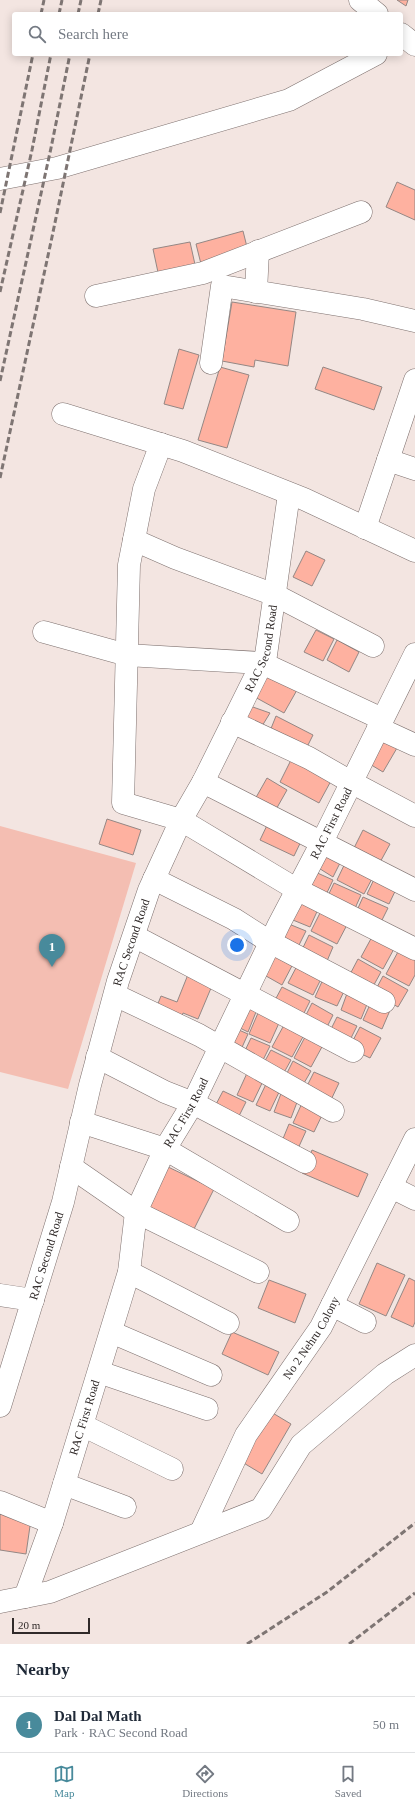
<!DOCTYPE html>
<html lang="en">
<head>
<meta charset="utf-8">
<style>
	body { margin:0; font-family:Georgia,serif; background:#f6f6f7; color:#1f2937 }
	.scale { position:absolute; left:12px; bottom:10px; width:78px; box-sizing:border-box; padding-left:4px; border:2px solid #302a29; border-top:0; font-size:11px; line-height:14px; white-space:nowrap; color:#302a29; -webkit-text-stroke:3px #f3e5e1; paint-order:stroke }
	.you { position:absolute; left:237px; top:945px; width:14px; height:14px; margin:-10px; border:3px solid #fff; border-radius:50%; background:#1a73e8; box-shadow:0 0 0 6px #1a73e833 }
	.badge { display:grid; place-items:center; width:26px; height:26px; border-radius:50%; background:#488a9b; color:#fff; font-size:13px; font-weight:700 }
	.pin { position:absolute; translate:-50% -33px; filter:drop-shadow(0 1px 2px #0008) }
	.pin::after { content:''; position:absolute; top:21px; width:14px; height:12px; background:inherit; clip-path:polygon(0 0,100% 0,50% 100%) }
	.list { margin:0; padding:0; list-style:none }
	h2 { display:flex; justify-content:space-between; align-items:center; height:52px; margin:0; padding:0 16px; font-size:17px }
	h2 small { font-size:13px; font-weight:400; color:#747a83 }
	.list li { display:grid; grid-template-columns:26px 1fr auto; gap:12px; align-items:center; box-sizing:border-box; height:56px; padding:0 16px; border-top:1px solid #e0e1e3 }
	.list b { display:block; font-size:15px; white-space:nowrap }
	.list p { margin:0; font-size:13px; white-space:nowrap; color:#747a83 }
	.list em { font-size:13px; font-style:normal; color:#747a83 }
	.icon { flex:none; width:22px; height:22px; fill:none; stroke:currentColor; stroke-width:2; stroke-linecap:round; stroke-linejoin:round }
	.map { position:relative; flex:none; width:415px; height:1644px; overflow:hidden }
	.search { position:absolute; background:#fff; box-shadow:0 2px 10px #0003; left:12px; right:12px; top:12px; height:44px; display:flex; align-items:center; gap:10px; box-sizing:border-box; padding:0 14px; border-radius:4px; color:#747a83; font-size:15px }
	.sheet { height:108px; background:#fff }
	nav { display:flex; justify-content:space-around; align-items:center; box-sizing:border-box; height:56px; border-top:1px solid #e0e1e3; background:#fff; font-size:11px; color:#747a83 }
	nav a { display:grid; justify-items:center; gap:2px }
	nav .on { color:#488a9b }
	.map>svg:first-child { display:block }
	.green { fill:#f4beb2 }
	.building { fill:#feb1a0; stroke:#948784 }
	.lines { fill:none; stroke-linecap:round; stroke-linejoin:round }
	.minor-casing { stroke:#7e716f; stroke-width:23 }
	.minor { stroke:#fff; stroke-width:22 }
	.rail { stroke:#7e7573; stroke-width:3; stroke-dasharray:6 3; stroke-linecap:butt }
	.labels { text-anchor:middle; stroke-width:3; stroke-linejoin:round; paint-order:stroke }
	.street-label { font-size:12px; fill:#302a29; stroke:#f3e5e1 }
</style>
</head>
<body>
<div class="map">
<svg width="415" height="1644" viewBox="0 0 415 1644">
	<rect width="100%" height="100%" fill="#f3e5e1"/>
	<polygon class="green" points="0,826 136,863 68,1089 0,1072"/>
	<g class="building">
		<polygon points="397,0 408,0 406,6"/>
		<polygon points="397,182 415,190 415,220 386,207"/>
		<polygon points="243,231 248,251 201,264 196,244"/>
		<polygon points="190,242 196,269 159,277 153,249"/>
		<polygon points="232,302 296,312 288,366 255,360 254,367 222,361"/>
		<polygon points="179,349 199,355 183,409 164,404"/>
		<polygon points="220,367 249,375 227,448 198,440"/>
		<polygon points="323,367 382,387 374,410 315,389"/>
		<polygon points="306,551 325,560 312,586 293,577"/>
		<polygon points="316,630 334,639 323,661 304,652"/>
		<polygon points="337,640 359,652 349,672 327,660"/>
		<polygon points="266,672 297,690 284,713 253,696"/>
		<polygon points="250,706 270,713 259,731 242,720"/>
		<polygon points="276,716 313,735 305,751 270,731"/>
		<polygon points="377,736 397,748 383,772 363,760"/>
		<polygon points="292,758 332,779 319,803 280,782"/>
		<polygon points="267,778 287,790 274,813 254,801"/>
		<polygon points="271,817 305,833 294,856 260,840"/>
		<polygon points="107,819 141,830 133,855 99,844"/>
		<polygon points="363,830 390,844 378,866 352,852"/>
		<polygon points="327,847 344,855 333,877 317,867"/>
		<polygon points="348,857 376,871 364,894 337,880"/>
		<polygon points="313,871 333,880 324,899 304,889"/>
		<polygon points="377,873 399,883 389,904 367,894"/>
		<polygon points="334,883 361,895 352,915 325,902"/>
		<polygon points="298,896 320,905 310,927 288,918"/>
		<polygon points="363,897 388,908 378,928 354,917"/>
		<polygon points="322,909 349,921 337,944 311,931"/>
		<polygon points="284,922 306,931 296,951 275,942"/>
		<polygon points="309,935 333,947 324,968 299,956"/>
		<polygon points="373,935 395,947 383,969 361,957"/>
		<polygon points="270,950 294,962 282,985 259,972"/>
		<polygon points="399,950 415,958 415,975 409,986 386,974"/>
		<polygon points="358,959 381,972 370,992 347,980"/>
		<polygon points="298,964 323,975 313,995 288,983"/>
		<polygon points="189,972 214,981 198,1019 183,1013 180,1021 155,1011 161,996 177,1002"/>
		<polygon points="325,975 347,985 337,1006 315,997"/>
		<polygon points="383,976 408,990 398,1007 374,993"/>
		<polygon points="282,987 310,1001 301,1019 274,1002"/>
		<polygon points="349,988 370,997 361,1019 341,1010"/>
		<polygon points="372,1000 391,1008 382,1029 363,1020"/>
		<polygon points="312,1003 333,1015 325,1031 304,1019"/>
		<polygon points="244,1005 256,1012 248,1032 234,1025"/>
		<polygon points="258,1013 279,1023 270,1043 249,1034"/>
		<polygon points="337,1017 357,1026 347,1046 327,1037"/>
		<polygon points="284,1025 304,1035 292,1057 272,1047"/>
		<polygon points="232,1027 248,1034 239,1054 222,1047"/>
		<polygon points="360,1027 381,1038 370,1058 349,1048"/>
		<polygon points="305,1037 323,1045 311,1067 294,1058"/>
		<polygon points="251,1038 270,1046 260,1066 242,1057"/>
		<polygon points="271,1050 291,1060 281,1078 261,1068"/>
		<polygon points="293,1061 311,1071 300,1090 283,1081"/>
		<polygon points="248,1071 264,1079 253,1102 237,1095"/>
		<polygon points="314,1072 339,1083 329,1104 304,1092"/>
		<polygon points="267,1082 281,1088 270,1111 256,1105"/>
		<polygon points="223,1091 246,1102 236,1122 213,1110"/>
		<polygon points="282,1091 299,1097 291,1118 274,1112"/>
		<polygon points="303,1101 324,1111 314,1132 293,1123"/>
		<polygon points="289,1124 306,1131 296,1153 280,1146"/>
		<polygon points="312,1150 368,1174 358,1197 302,1173"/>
		<polygon points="166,1166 214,1189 191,1235 143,1212"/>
		<polygon points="377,1263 405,1275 386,1316 359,1304"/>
		<polygon points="409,1278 415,1281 415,1322 413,1327 391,1317"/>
		<polygon points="269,1280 306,1294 295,1323 258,1308"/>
		<polygon points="232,1332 279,1352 268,1375 222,1354"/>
		<polygon points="266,1409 291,1424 262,1474 237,1459"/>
		<polygon points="0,1514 31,1519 26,1554 0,1550"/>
	</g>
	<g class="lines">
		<g class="minor-casing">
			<g id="minor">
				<polyline points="360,0 377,14"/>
				<polyline points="401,34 415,45"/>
				<polyline points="0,179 57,168 289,100 376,54"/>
				<polyline points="256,292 258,251"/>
				<polyline points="96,296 203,273 361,212"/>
				<polyline points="211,363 222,286 363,309 415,321"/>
				<polyline points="63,414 183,451 304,499 415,551"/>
				<polyline points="161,444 144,489 129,565 123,803 181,820 296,889 415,949"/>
				<polyline points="388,460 415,469"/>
				<polyline points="365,528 415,380"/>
				<polyline points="134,540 175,558 275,595 373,646"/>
				<polyline points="44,632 127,655 262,663 382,719"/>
				<polyline points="232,722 309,758 351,782 415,816"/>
				<polyline points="378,728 415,745"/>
				<polyline points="203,782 415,890"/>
				<polyline points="154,879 234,919 270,942 384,1002"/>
				<polyline points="134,936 353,1051"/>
				<polyline points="115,995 199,1035 333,1111"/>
				<polyline points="97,1057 165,1092 193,1103 305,1162"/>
				<polyline points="81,1122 165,1149 288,1221"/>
				<polyline points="71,1167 136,1212 258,1272"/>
				<polyline points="391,1187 415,1199"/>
				<polyline points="129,1272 228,1323"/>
				<polyline points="0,1295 33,1300"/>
				<polyline points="332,1305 365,1322"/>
				<polyline points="111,1332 211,1375"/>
				<polyline points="99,1372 207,1409"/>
				<path id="s1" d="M0 1406 63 1202 90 1085 118 981 149 890 181 820 203 782 266 655 289 494"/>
				<polyline points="82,1425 172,1469"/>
				<polyline points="64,1484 125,1507"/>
				<polyline points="0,1502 52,1523"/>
				<path id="s2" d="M201 1532 246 1435 321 1327 415 1139"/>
				<path id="s3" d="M25 1597 52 1523 129 1272 136 1212 165 1149 193 1103 279 924 322 842 415 654"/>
				<polyline points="0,1602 50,1592 261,1509 301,1445 385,1374 415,1355"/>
			</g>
		</g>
		<use href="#minor" class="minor"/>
		<g class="rail">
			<polyline points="41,14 44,0"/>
			<polyline points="59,14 62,0"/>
			<polyline points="78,14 81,0"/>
			<polyline points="98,14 101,0"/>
			<polyline points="0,213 33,54"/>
			<polyline points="0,292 32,150 51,54"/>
			<polyline points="0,381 51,148 70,54"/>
			<polyline points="0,478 52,237 90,54"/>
			<polyline points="247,1644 327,1592 415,1523"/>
			<polyline points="349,1644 415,1593"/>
		</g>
	</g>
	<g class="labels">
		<g class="street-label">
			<text dy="4" stroke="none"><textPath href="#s1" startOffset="805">RAC Second Road</textPath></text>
			<text dy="4" stroke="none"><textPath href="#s3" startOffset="837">RAC First Road</textPath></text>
			<text dy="4" stroke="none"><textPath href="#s1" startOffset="482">RAC Second Road</textPath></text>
			<text dy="4" stroke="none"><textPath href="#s3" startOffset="513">RAC First Road</textPath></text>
			<text dy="4" stroke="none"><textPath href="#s1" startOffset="157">RAC Second Road</textPath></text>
			<text dy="4" stroke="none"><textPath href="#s2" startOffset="224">No 2 Nehru Colony</textPath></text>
			<text dy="4" stroke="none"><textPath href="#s3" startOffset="189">RAC First Road</textPath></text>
		</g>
	</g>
</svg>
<div class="scale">20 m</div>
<div class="you"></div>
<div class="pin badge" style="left:52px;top:967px">1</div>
<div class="search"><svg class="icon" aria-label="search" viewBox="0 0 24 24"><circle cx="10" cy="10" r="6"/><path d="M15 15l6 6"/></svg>Search here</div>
</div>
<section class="sheet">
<h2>Nearby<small></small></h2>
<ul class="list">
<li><span class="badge">1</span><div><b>Dal Dal Math</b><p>Park · RAC Second Road</p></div><em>50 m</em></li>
</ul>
</section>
<nav>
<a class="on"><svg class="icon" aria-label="map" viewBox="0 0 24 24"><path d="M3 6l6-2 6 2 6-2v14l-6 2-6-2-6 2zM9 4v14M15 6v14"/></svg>Map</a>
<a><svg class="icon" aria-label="directions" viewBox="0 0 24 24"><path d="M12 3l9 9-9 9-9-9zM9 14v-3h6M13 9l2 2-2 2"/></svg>Directions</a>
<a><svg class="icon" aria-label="saved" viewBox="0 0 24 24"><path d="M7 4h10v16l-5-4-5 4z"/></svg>Saved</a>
</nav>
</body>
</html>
